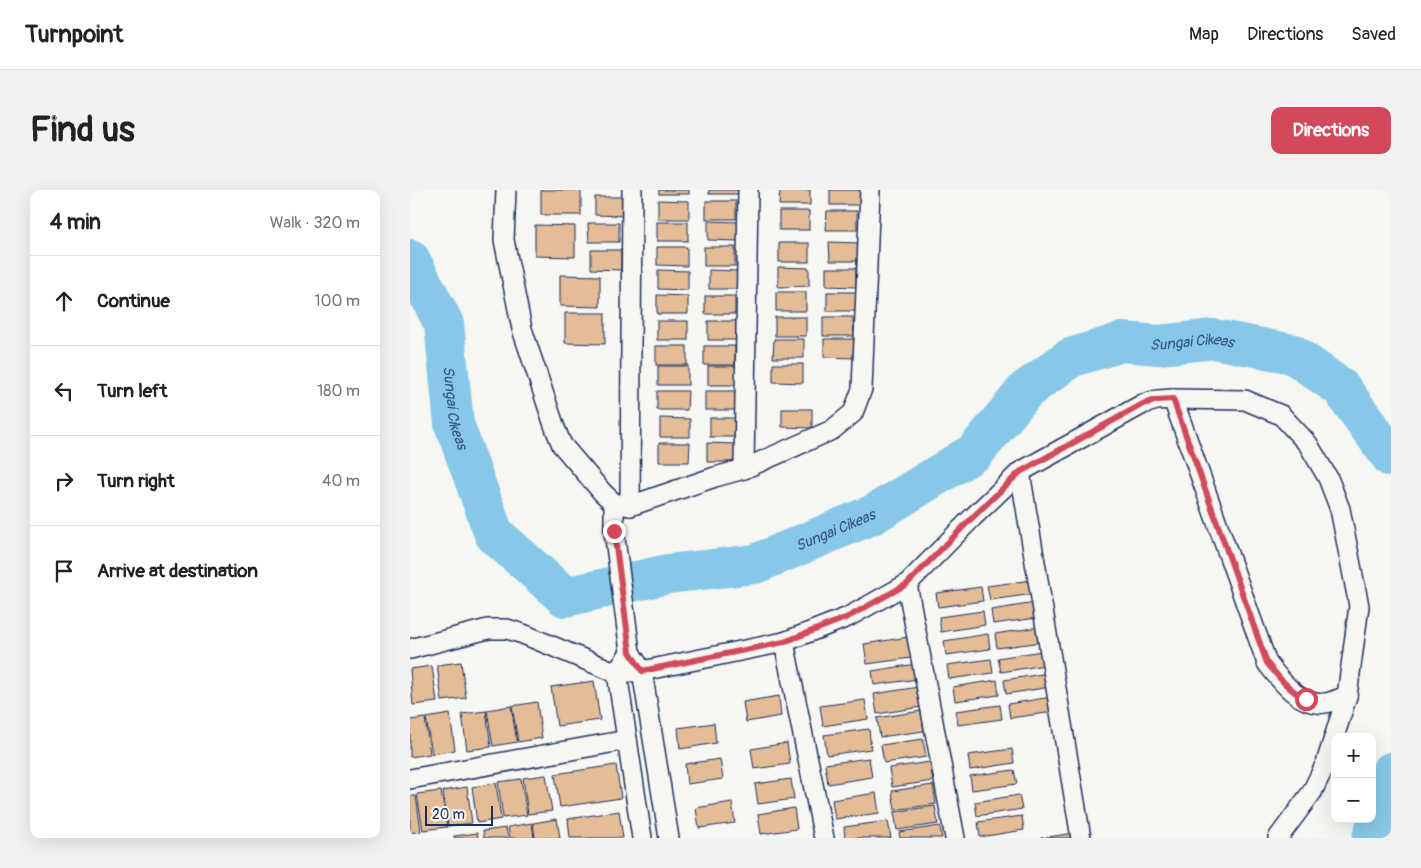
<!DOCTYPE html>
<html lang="en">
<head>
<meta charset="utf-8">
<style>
	body { margin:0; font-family:Pangolin,sans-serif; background:#f2f2f2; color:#222 }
	.controls { position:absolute; right:15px; bottom:15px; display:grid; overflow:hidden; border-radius:10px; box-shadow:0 5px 20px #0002 }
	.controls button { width:45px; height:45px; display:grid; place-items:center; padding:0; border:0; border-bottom:1px solid #e0e0e0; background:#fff; color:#222; font:25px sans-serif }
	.scale { position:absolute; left:15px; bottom:12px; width:68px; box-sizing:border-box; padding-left:5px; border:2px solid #1b2f5e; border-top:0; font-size:14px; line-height:18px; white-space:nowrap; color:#1b2f5e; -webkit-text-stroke:4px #f6f6f2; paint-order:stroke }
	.stop { position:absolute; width:15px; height:15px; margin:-11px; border:4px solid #d1495b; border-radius:50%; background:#fff }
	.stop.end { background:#d1495b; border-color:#fff; box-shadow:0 1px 5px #0008 }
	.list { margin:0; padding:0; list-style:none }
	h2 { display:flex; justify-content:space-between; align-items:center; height:65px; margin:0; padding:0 20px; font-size:21px }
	h2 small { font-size:16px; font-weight:400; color:#767676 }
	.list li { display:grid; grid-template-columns:32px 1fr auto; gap:15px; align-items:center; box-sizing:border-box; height:90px; padding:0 20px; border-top:1px solid #e0e0e0 }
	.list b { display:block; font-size:19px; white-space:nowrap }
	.list em { font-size:16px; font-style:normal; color:#767676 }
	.icon { flex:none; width:28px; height:28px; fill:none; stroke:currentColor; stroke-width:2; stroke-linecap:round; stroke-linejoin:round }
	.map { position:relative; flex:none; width:981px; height:648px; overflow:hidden; border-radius:10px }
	header { display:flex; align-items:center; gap:30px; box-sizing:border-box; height:70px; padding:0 25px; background:#fff; border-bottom:1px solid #e0e0e0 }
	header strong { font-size:24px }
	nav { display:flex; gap:28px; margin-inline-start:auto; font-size:18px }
	.intro { display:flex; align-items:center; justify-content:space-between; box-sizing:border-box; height:120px; padding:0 30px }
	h1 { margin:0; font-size:35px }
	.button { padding:12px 22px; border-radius:10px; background:#d1495b; color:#fff; font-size:18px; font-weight:700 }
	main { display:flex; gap:30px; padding:0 30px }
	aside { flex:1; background:#fff; border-radius:10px; box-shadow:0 5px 20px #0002 }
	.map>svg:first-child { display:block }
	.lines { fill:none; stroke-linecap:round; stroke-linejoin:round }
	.river { stroke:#87c8e8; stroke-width:40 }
	.building { fill:#e4bc95; stroke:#1b2f5e }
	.street-casing { stroke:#1b2f5e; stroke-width:22 }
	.street { stroke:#f6f6f2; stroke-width:19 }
	.route { stroke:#d1495b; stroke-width:6 }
	.labels { text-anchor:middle; stroke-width:4.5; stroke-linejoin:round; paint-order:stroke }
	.water-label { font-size:15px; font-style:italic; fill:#365580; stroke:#f6f6f2 }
</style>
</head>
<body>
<header>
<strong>Turnpoint</strong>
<nav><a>Map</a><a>Directions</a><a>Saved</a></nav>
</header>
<div class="intro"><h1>Find us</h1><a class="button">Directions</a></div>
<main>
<aside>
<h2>4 min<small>Walk · 320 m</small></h2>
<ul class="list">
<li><svg class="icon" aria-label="ahead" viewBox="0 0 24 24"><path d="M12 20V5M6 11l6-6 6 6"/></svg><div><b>Continue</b></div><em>100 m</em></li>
<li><svg class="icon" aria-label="left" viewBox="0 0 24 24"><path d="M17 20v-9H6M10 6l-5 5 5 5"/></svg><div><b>Turn left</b></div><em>180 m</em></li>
<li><svg class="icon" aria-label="right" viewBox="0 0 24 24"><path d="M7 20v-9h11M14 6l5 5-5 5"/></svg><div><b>Turn right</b></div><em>40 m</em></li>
<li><svg class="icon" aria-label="arrive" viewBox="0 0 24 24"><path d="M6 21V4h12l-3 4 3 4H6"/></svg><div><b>Arrive at destination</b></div></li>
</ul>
</aside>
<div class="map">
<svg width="981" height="648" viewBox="0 0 981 648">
	<rect width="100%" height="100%" fill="#f6f6f2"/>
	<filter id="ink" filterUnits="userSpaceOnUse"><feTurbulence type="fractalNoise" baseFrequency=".02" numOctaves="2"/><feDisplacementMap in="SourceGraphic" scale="10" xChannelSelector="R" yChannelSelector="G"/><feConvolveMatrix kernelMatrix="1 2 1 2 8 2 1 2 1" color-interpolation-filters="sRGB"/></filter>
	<g filter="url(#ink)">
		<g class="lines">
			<g class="river">
				<path id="s1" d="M0 69 34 134 44 234 84 344 155 407 258 384 345 374 464 324 565 262 616 200 660 168 712 152 749 155 804 149 883 164 931 198 981 267"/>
				<polyline points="962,648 981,582"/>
			</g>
		</g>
		<g class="building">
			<rect x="131" y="0" width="40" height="25"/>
			<rect x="249" y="0" width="30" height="4"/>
			<rect x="299" y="0" width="31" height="4"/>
			<polygon points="370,0 400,0 400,15 369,15"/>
			<rect x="420" y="0" width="31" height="15"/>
			<polygon points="185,7 216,7 216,26 185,25"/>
			<polygon points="248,10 279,11 279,29 248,29"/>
			<rect x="296" y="11" width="30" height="18"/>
			<rect x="369" y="21" width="30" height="19"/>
			<polygon points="417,21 447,21 447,40 416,40"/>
			<polygon points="298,31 329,32 329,51 298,50"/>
			<rect x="247" y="32" width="31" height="19"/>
			<polygon points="178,33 209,33 209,52 179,52"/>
			<polygon points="125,35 165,36 165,67 125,66"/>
			<polygon points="419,52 450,53 450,71 420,71"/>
			<rect x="369" y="53" width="30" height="19"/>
			<polygon points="247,57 277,57 277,76 247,75"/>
			<rect x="294" y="57" width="31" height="19"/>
			<polygon points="181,60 211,60 211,80 181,79"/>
			<polygon points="368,77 399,78 399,96 368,97"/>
			<polygon points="416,78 446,78 446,97 416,96"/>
			<polygon points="248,80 278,81 278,100 248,99"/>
			<polygon points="299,80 329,81 329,99 299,99"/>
			<polygon points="150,85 190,86 190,117 150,116"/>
			<rect x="366" y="102" width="30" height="19"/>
			<rect x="417" y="102" width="30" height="19"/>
			<polygon points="247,105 278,106 278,124 247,124"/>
			<rect x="295" y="106" width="30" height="18"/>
			<polygon points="155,123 195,123 195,154 155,153"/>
			<rect x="365" y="127" width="31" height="19"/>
			<polygon points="413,127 443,127 444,146 413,146"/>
			<rect x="247" y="131" width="31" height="19"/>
			<polygon points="298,131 328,131 329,150 298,150"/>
			<polygon points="364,149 394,149 394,168 363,168"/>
			<polygon points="414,149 445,149 445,168 414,167"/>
			<rect x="246" y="156" width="31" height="19"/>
			<rect x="294" y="156" width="31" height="19"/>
			<polygon points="363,174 393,174 393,193 363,192"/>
			<rect x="248" y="176" width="30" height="19"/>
			<rect x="298" y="176" width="31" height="19"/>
			<polygon points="247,201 278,201 277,220 247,220"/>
			<rect x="295" y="201" width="30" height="19"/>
			<polygon points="372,219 402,219 402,238 372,237"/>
			<polygon points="250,228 280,229 280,247 250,247"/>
			<rect x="300" y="228" width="31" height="19"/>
			<polygon points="249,253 280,253 279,272 249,272"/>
			<polygon points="297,253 327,254 327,272 297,272"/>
			<polygon points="622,390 624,404 580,410 577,396"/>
			<polygon points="571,397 573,411 528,417 526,403"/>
			<polygon points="625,413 627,428 583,434 581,420"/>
			<polygon points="573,421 575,435 531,442 529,427"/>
			<polygon points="629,437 632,452 587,458 585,444"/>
			<polygon points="578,444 580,459 536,465 534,451"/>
			<polygon points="498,447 501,468 457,474 454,454"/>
			<polygon points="632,461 635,475 591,482 588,468"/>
			<polygon points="581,469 583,483 539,489 537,475"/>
			<polygon points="51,472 56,508 32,511 27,475"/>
			<polygon points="506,474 508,489 464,495 462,481"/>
			<polygon points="22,476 27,512 3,515 0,479"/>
			<polygon points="639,483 641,497 596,504 594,490"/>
			<polygon points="587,490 589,505 545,511 543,497"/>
			<polygon points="184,491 190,530 147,536 141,497"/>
			<polygon points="509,497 511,517 467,524 464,504"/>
			<polygon points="369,506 371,526 336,532 333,512"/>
			<polygon points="642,507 644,522 600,528 598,514"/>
			<polygon points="455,510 458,529 413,536 410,516"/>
			<polygon points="127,512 132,548 108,552 102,516"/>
			<polygon points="590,515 592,529 548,535 546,521"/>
			<polygon points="101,516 107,552 83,556 77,520"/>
			<polygon points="76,521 81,557 57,560 52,524"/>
			<polygon points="511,521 514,541 470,547 467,528"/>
			<polygon points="40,524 45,560 22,564 16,528"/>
			<polygon points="15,528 20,564 0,567 0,530"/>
			<polygon points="304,533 306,553 270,559 268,538"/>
			<polygon points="459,539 461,559 417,565 414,545"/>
			<polygon points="513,549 516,567 474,573 471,555"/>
			<polygon points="377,553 380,574 344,579 341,559"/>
			<polygon points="602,559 604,573 560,580 558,565"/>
			<polygon points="459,568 462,587 418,594 415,574"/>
			<polygon points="310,569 313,589 277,594 275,574"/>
			<polygon points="520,572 523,591 482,597 479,578"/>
			<polygon points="206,575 211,608 150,617 145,584"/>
			<polygon points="604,580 607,594 562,600 560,586"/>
			<polygon points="136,585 142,621 118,624 113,588"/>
			<polygon points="111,589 117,625 93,628 88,592"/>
			<polygon points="381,589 384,609 348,614 345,594"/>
			<polygon points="86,593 91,629 67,633 62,597"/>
			<polygon points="523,595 526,614 485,620 482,601"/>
			<polygon points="57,597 62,633 38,636 33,601"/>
			<polygon points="31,601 37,637 13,640 7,604"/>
			<polygon points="466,603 469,623 425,629 422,610"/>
			<polygon points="609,605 612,619 567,626 565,612"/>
			<polygon points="0,606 6,606 11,641 0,643"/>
			<polygon points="322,612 325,633 289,638 286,618"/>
			<polygon points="525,616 528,634 487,640 484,622"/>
			<polygon points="384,618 387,639 351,644 348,624"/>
			<polygon points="209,621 213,648 160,648 158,629"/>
			<polygon points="612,626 614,640 570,647 568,632"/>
			<polygon points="147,629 150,648 125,648 123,633"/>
			<polygon points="478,631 481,648 435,648 434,637"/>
			<polygon points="122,633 124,648 100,648 98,637"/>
			<polygon points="530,636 532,648 490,648 489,642"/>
			<polygon points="96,638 98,648 74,648 73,641"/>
			<polygon points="67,643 68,648 44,648 44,646"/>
			<polygon points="665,643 666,648 631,648"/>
		</g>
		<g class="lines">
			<g class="street-casing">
				<g id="street">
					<polyline points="96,0 94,50 112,139 145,238 152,255 193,303 204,313 220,316 305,287 334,279 422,240 443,223 452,199 460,0"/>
					<path d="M763 209 857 473C870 490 890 517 915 513 923 512 930 508 937 506"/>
					<polyline points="334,279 338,0"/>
					<polyline points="610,282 671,648"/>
					<polyline points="204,313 204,341 220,462"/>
					<polyline points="220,316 222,0"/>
					<polyline points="497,394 545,648"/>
					<polyline points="374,452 414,648"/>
					<polyline points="0,459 78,439 97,439 113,444 207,483 232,481 374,452 438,427 497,394 563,327 610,282 733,214 747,210 763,209 835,210 871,225 898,254 918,288 930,319 949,416 937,506 916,573 902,602 868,648"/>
					<polyline points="0,589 217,550"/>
					<polyline points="232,648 207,483 220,462 232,481 259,648"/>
				</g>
			</g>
			<use href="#street" class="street"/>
		</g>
	</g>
	<g class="lines" filter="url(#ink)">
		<path class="route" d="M204 341 220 462 232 481 374 452 438 427 497 394 563 327 610 282 733 214 747 210 763 209 857 473C869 488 879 500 896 509"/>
	</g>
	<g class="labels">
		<g class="water-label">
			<text dy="5" stroke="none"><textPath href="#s1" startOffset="1086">Sungai Cikeas</textPath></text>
			<text dy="5" stroke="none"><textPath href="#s1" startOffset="158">Sungai Cikeas</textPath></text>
			<text dy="5" stroke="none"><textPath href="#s1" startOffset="666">Sungai Cikeas</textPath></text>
		</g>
	</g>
</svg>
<div class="controls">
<button>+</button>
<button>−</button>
</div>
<div class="scale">20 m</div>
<div class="stop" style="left:896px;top:509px"></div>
<div class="stop end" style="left:204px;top:341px"></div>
</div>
</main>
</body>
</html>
